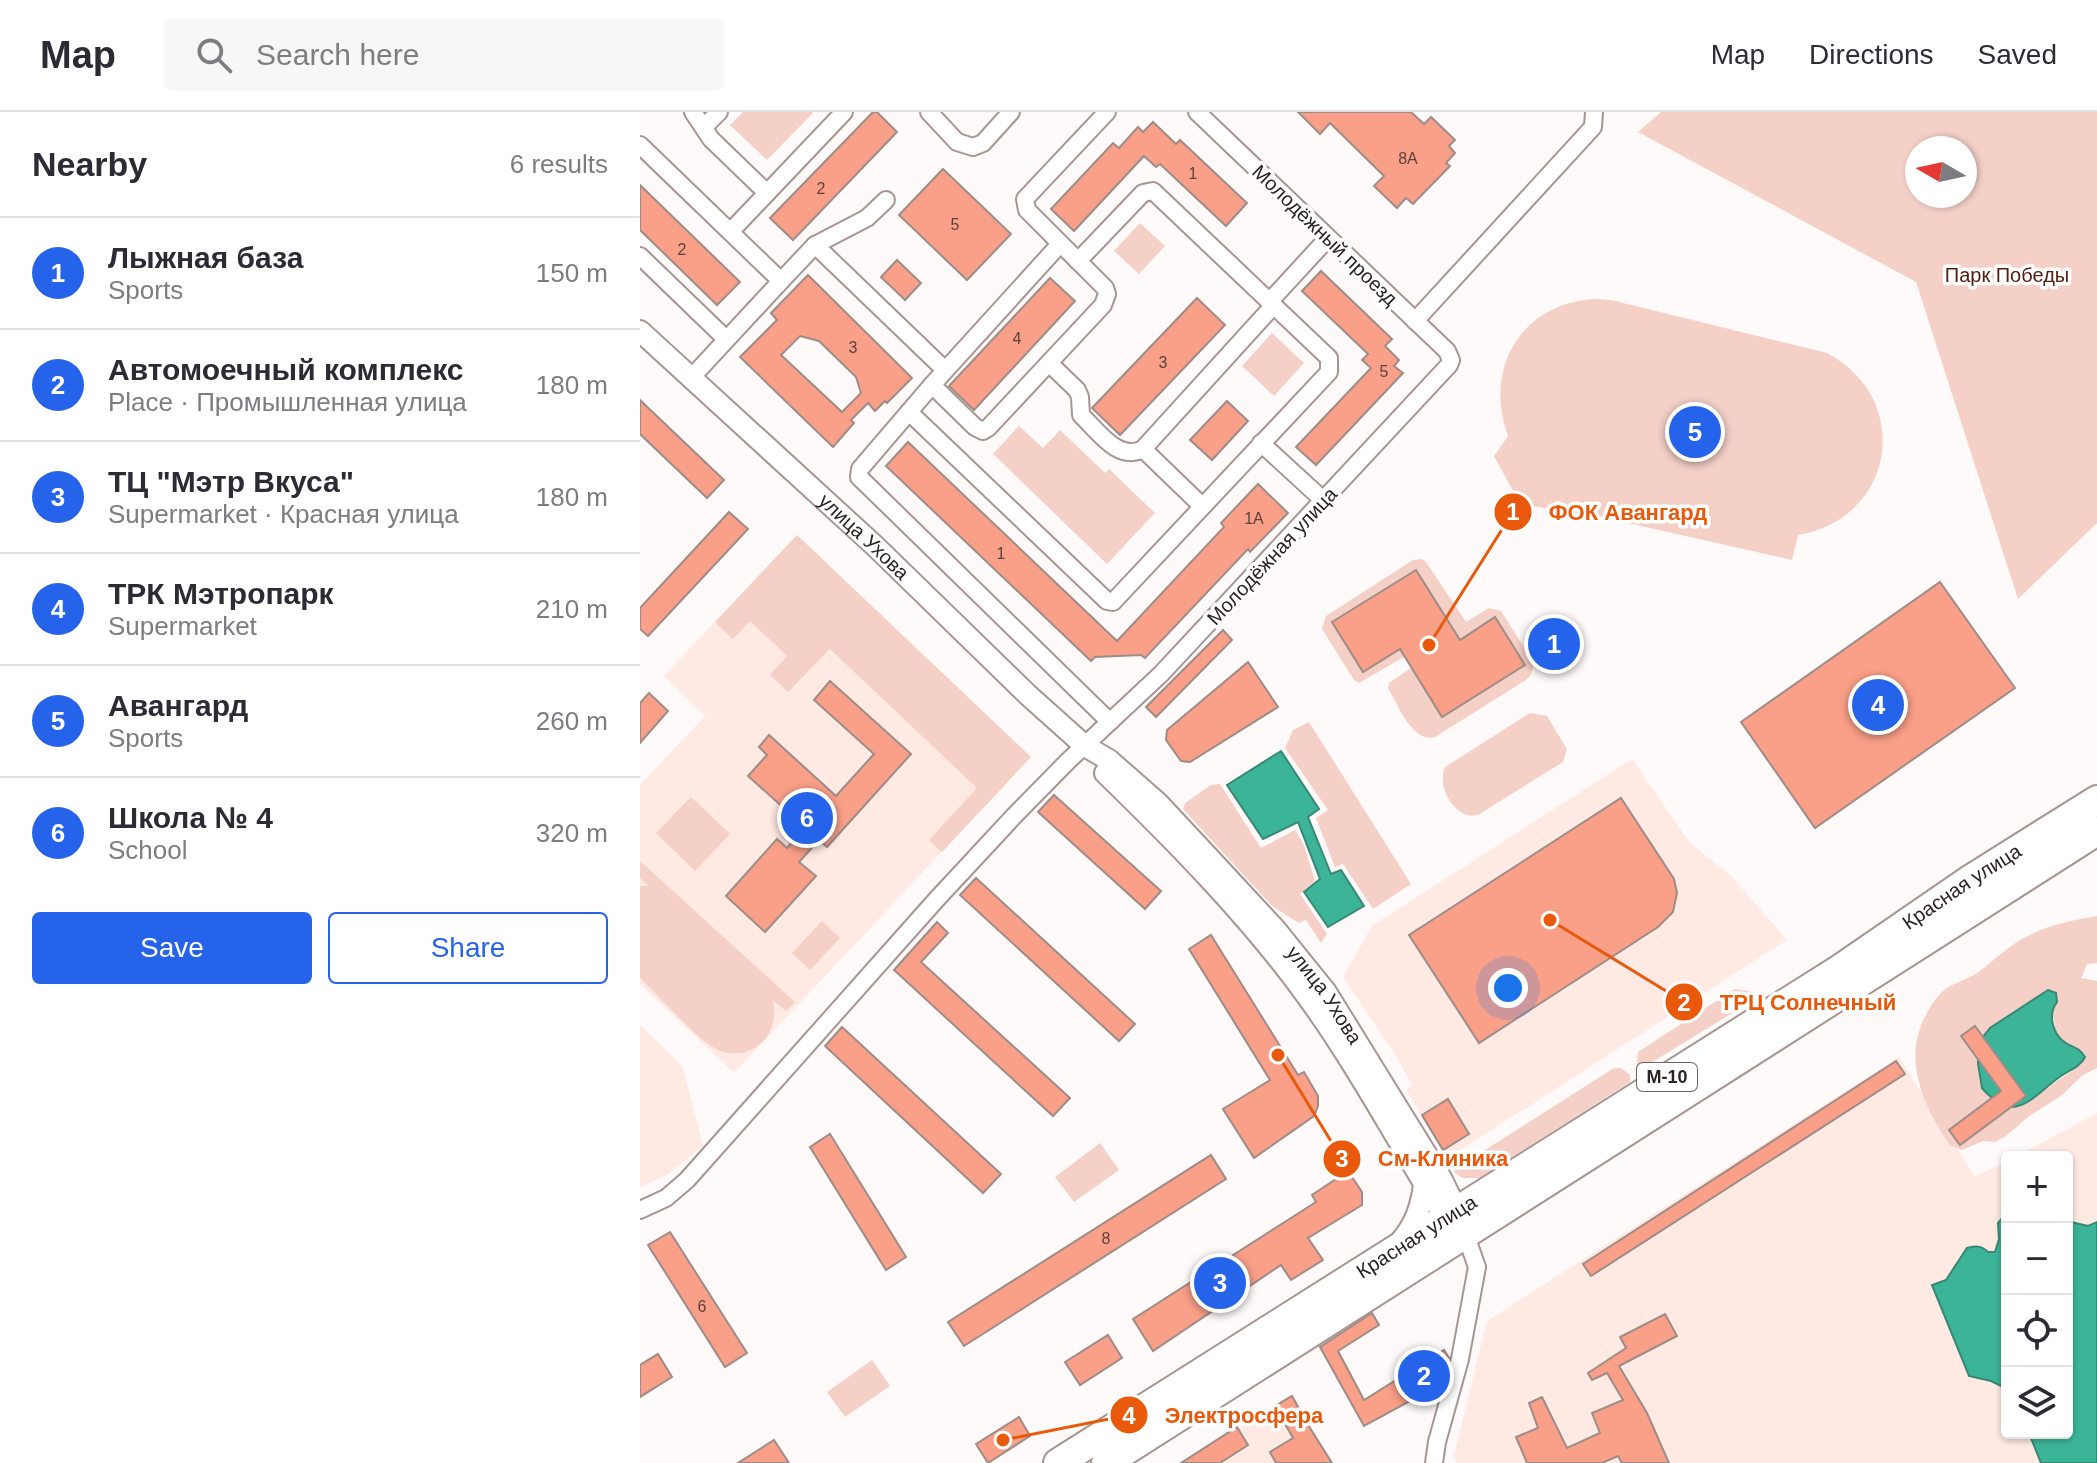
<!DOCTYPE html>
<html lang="en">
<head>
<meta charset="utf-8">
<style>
	body { margin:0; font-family:Helvetica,sans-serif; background:#f7f7f7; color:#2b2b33 }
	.controls { position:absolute; right:24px; bottom:24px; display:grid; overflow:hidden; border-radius:8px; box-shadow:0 2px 6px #0004 }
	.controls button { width:72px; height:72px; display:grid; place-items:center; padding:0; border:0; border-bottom:2px solid #e1e1e2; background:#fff; color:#2b2b33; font:40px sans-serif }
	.compass { position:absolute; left:1265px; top:24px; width:72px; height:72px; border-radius:50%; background:#fff; box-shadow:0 2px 6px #0004; rotate:279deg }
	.you { position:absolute; left:868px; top:876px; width:28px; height:28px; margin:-20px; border:6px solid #fff; border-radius:50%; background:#1a73e8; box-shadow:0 0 0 12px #1a73e833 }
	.badge { display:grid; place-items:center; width:52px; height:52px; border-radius:50%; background:#2563eb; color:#fff; font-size:26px; font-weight:700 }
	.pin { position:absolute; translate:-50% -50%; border:4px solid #fff; box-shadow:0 2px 8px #0006 }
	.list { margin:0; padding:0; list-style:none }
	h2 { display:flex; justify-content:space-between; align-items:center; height:104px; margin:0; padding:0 32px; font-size:34px }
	h2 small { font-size:26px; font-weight:400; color:#7c7c81 }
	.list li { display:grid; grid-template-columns:52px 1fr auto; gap:24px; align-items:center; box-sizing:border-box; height:112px; padding:0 32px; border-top:2px solid #e1e1e2 }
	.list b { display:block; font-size:30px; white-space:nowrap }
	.list p { margin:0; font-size:26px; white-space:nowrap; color:#7c7c81 }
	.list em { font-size:26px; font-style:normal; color:#7c7c81 }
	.actions { display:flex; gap:16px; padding:24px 32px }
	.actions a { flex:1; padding:18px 0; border:2px solid #2563eb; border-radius:8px; text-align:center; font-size:28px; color:#2563eb }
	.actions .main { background:#2563eb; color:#fff }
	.icon { flex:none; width:44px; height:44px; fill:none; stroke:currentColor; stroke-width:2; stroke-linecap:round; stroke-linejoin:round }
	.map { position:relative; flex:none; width:1457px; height:1351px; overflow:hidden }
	header { display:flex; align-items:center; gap:48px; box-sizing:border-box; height:112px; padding:0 40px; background:#fff; border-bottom:2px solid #e1e1e2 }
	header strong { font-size:38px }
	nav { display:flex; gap:44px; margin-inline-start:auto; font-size:28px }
	.search { width:560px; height:72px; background:#f7f7f7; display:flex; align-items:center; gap:20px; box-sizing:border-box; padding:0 28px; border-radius:8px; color:#7c7c81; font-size:30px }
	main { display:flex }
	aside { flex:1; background:#fff }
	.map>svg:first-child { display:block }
	.built { fill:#fee9e3 }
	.green { fill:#f4d0c7; fill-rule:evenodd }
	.water { fill:#3cb497; stroke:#378874; stroke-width:2 }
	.building { fill:#fa9f88; stroke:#9d8c88; stroke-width:2; fill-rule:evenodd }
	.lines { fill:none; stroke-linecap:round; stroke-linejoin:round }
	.minor-casing { stroke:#a69591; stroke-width:20 }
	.tertiary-casing { stroke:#a69591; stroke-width:24 }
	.trunk-casing { stroke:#a69591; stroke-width:32 }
	.minor { stroke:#fff; stroke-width:16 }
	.tertiary { stroke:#fff; stroke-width:20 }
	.trunk { stroke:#fff; stroke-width:28 }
	.labels { text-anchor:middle; stroke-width:7; stroke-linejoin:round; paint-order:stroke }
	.number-label { font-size:16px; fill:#5e423c }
	.shield { fill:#fff; stroke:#6a6564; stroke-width:2 }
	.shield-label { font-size:18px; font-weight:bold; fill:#2a2322 }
	.street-label { font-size:20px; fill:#2a2322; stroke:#fff }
	.park-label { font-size:20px; fill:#531c0e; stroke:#fff }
	.leader { fill:none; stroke:#e8590c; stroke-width:3 }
	.callout-dot { fill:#e8590c; stroke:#fff; stroke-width:3 }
	.mark-label { font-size:24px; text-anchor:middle; font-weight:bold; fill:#fff }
	.callout-label { font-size:22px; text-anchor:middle; font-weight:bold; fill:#e8590c; stroke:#fff; stroke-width:7; stroke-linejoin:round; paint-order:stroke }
</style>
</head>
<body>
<header>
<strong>Map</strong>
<div class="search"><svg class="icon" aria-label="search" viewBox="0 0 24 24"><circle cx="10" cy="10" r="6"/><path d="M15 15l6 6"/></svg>Search here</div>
<nav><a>Map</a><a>Directions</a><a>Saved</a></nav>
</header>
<main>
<aside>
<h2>Nearby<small>6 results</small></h2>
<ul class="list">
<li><span class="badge">1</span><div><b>Лыжная база</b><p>Sports</p></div><em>150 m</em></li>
<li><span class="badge">2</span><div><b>Автомоечный комплекс</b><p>Place · Промышленная улица</p></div><em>180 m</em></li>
<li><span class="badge">3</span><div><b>ТЦ &quot;Мэтр Вкуса&quot;</b><p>Supermarket · Красная улица</p></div><em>180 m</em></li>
<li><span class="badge">4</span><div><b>ТРК Мэтропарк</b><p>Supermarket</p></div><em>210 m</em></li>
<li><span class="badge">5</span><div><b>Авангард</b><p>Sports</p></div><em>260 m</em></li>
<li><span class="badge">6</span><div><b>Школа № 4</b><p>School</p></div><em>320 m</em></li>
</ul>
<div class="actions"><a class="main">Save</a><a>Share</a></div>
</aside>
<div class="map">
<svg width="1457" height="1351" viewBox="0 0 1457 1351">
	<rect width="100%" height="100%" fill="#fefaf9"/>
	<g class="built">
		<polygon points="157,423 391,645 94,961 0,872 0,673 65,604 24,564"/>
		<polygon points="992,647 1050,731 1090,763 1147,828 808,1046 766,978 772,973 756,944 703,865 732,814"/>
		<polygon points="0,913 43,955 63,1034 27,1063 0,1075"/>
		<polygon points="1259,945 1335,1065 1367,1049 1367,1321 1427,1321 1427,1045 1375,1045 1457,1001 1457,1351 817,1351 814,1343 847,1209"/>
		<polygon points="652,1284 688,1344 677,1351 541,1351"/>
	</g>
	<g class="green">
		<polygon points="103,0 172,0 173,1 127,48 90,13"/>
		<path d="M1021 0H1457V411L1378 487 1276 170 998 20ZM1277 36H1325V84H1277Z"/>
		<polygon points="500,111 525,134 499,162 474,139"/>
		<path d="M956 187 971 188 1187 241C1274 287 1255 407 1158 423L1152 448 961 405 880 392 854 344 868 324C843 256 882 190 956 187Z"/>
		<polygon points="632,221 664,251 634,284 602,254"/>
		<polygon points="379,314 403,336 420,318 465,361 469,357 515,401 467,452 353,342"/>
		<polygon points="157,423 391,645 302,740 289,728 337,676 190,537 148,580 130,563 147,544 110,509 93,527 75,510"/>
		<path d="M781 447 786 450 826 510 849 496 861 499 894 551 891 563 886 568 795 625C772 631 758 593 748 576L749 571 771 556 802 605 885 554 855 506 820 528 776 458 693 510 760 537 764 545 719 571 714 568 682 517 686 504 773 448Z"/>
		<path d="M890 601 907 604 927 637 923 650 838 703C815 709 796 674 805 655Z"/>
		<polygon points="669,610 771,772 733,797 703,752 695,755 676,706 688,698 645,636 653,618"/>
		<polygon points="580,672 621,736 655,718 664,733 675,769 660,782 687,822 681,831 666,808 659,811 632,794 543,697 545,691 571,673"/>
		<polygon points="51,685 90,722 55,759 16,721"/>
		<path d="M0 749 155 890 146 899 133 888C136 905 133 922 119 933 108 942 91 944 78 938 58 929 18 883 0 866V774H9L0 766Z"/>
		<path d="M1457 804V851L1447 852 1441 866 1457 869V956L1443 963 1421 984 1389 1004 1366 1024 1355 1030 1343 1029 1322 1038 1310 1033C1277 984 1257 933 1300 882 1309 871 1326 869 1337 861 1355 848 1371 831 1392 822 1411 812 1436 808 1457 804ZM1408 878 1416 918 1422 929 1432 934 1442 952 1381 994 1342 976 1338 952 1350 916Z"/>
		<polygon points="182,809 200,826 170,858 152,841"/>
		<polygon points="1095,877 1109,879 1110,888 1107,892 996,960 998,940"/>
		<polygon points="974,956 981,956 990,963 990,970 840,1066 822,1066 814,1060 815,1057"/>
		<polygon points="460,1031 479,1058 434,1090 415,1065"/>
		<polygon points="232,1248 250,1274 205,1305 187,1280"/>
	</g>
	<g class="water">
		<polygon points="641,639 679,697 668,705 691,762 701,758 724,794 688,815 664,780 680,767 658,710 623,727 587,673"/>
		<path d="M1408 878 1416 881 1417 890C1408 901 1412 920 1423 929 1431 936 1439 934 1445 945 1440 955 1431 957 1421 964 1392 984 1376 1015 1342 976L1338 952V938L1343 925 1350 916Z"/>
		<path d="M1367 1100V1277L1351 1269 1329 1264 1292 1173 1306 1168 1327 1136C1335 1134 1341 1133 1348 1140H1355L1359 1127 1358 1111Z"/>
		<polygon points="1427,1105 1431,1110 1448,1114 1457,1110 1457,1351 1401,1351 1389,1321 1427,1321"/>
	</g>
	<g class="building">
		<polygon points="233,0 237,0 257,20 153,128 130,106"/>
		<polygon points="658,0 771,0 784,12 791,5 815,28 809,34 815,41 806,51 810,54 773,92 766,86 757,96 734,74 744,64 690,11 680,22"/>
		<polygon points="513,10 536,32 540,28 607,91 586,114 520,52 516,55 504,44 434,119 411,97 473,31 479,36 498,15 503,20"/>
		<polygon points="303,57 371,122 327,168 259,103"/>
		<polygon points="0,73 100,170 77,193 0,118"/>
		<polygon points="257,148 281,171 265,188 241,165"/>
		<polygon points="681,159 752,227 745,234 759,248 754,254 763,261 676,353 656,335 731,256 722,248 728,242 662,179"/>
		<path d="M168 163 272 266 247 291 245 289 235 299 228 291 211 308 214 311 193 335 100 245 137 208 131 201ZM160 224 179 229 216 265 221 281 202 300 141 243Z"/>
		<polygon points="410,166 435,189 334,298 309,274"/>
		<polygon points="557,186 585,213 480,323 452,296"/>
		<polygon points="0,288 84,368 67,386 0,322"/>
		<polygon points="587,289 608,309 572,348 550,328"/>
		<polygon points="268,330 477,529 584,415 581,411 618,372 648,401 610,440 608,437 505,546 501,543 455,545 451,549 246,354"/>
		<polygon points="89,400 108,417 8,524 0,517 0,496"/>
		<polygon points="776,458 820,528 855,505 885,553 802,605 760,537 723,560 692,510"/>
		<polygon points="1300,470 1375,576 1175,716 1101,610"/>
		<polygon points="583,518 592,528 516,605 506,595"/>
		<polygon points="920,520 927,533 909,544 901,531"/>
		<polygon points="608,550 638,595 550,650 541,649 526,628 527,618"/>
		<polygon points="190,569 271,642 187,735 179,728 159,750 176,764 125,820 86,784 137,727 147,736 165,715 108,664 127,643 119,635 129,623 196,684 234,642 174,588"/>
		<polygon points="9,581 28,599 0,631 0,591"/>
		<polygon points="414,683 521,779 505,797 398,700"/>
		<polygon points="981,686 1034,767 1037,781 1033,800 1018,815 839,931 769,823"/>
		<polygon points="336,766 495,912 479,929 320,783"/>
		<polygon points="297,810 308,821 281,850 430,986 413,1004 254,858"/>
		<polygon points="571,823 658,963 664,960 678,984 678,994 674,1004 614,1046 583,997 630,968 549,837"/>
		<polygon points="1335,914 1386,984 1320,1033 1309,1018 1361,979 1321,924"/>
		<polygon points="202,915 361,1062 343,1081 185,934"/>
		<polygon points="1256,949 1265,962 951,1164 943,1152"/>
		<polygon points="808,987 829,1022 803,1038 782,1003"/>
		<polygon points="190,1022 266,1145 246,1158 170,1035"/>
		<polygon points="571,1043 586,1067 324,1234 308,1210"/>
		<polygon points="708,1059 722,1080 722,1093 668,1126 683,1148 651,1168 641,1153 513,1239 493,1207 676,1090 672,1083"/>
		<polygon points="30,1120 107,1241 85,1255 8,1133"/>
		<polygon points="732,1201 739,1213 698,1239 724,1288 804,1238 809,1246 800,1279 795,1282 792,1277 724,1314 680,1235"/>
		<polygon points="1025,1202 1037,1224 979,1254 1007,1301 1029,1351 982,1351 978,1344 962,1351 887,1351 876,1325 898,1316 889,1291 902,1285 927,1336 960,1321 952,1301 983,1288 967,1261 952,1268 948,1261 986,1236 980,1225"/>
		<polygon points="468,1223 482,1246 440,1273 425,1250"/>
		<polygon points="18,1242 32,1265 0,1285 0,1253"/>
		<polygon points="652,1284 670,1316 692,1351 636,1351 630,1340 653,1326 635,1294"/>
		<polygon points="379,1305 390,1324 348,1351 336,1332"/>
		<polygon points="597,1315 608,1333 580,1351 541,1351"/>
		<polygon points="134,1328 149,1351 98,1351"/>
	</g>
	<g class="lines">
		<g class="minor-casing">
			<g id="minor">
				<polyline points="53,0 71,27 127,81"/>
				<polyline points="289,0 317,30 333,35 343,31 371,0"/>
				<polyline points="64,15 79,0"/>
				<polyline points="0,33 141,169 51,266"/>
				<polyline points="91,119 204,0"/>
				<polyline points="420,132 292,273 220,357 219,365 470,610"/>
				<polyline points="175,133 227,106 246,88"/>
				<polyline points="0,144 86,227"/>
				<polyline points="141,169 175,133 305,258"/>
				<polyline points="630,189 688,126"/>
				<polyline points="775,209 953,15 954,0"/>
				<path d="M410 252 437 278 440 285 441 303C458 319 478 350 503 337L562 394"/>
				<polyline points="292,273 335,315 343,319 348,316 463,193 467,182 465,176 387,98 385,87 467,0"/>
				<polyline points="269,300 467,489 473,490 689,260 689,246 513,79 503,81 438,149"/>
				<polyline points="621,331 683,388"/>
				<polyline points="503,337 634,193"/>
				<polyline points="0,1098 26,1086 47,1068 296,788 374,704 429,648 521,562 809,253 811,248 807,239 557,0"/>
				<polyline points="794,1351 797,1330 820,1247 837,1155 825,1121"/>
			</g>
		</g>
		<g class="tertiary-casing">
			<g id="tertiary">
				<path id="s1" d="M0 219 235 434 388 583 445 634 469 648 518 691 573 750 636 818 686 880 801 1066 822 1109"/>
				<path d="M465 661C536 730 611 806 669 887 719 956 759 1033 805 1105L816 1114"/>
				<path d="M760 1130C775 1113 781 1095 784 1073"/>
			</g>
		</g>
		<g class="trunk-casing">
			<g id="trunk">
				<path id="s2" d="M418 1351 1200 857 1331 767 1457 688"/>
				<polyline points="466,1351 1457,719"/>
			</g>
		</g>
		<use href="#minor" class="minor"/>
		<use href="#tertiary" class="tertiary"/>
		<use href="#trunk" class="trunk"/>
	</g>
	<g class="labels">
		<g class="number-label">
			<text x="768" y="52">8А</text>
			<text x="553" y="67">1</text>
			<text x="181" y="82">2</text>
			<text x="315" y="118">5</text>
			<text x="42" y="143">2</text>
			<text x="377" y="232">4</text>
			<text x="213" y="241">3</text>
			<text x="523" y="256">3</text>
			<text x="744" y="265">5</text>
			<text x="614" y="412">1А</text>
			<text x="361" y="447">1</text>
			<text x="466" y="1132">8</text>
			<text x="62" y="1200">6</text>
		</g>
		<rect class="shield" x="997" y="951" width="60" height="28" rx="6"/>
		<g class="shield-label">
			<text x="1027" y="971">М-10</text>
		</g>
		<g class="street-label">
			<text transform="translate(685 123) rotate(44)" y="7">Молодёжный проезд</text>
			<text dy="7" stroke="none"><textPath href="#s1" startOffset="304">улица Ухова</textPath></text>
			<text transform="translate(632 444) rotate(-47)" y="7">Молодёжная улица</text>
			<text dy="7" stroke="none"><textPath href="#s2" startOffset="1072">Красная улица</textPath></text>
			<text dy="7" stroke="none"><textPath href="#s1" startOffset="956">улица Ухова</textPath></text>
			<text dy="7" stroke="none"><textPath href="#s2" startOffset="424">Красная улица</textPath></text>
		</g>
		<g class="park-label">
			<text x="1367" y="170">Парк Победы</text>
		</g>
	</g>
	<path class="leader" d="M789 533L873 400M910 808L1044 890M638 943L702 1047M363 1328L489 1303"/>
	<g class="callout-dot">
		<circle cx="789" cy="533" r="8"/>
		<circle cx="910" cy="808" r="8"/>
		<circle cx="638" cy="943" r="8"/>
		<circle cx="363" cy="1328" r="8"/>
		<circle cx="873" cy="400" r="20"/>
		<circle cx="1044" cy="890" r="20"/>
		<circle cx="702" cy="1047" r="20"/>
		<circle cx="489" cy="1303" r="20"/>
	</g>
	<g class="mark-label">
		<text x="873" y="408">1</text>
		<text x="1044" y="899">2</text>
		<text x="702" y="1055">3</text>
		<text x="489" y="1312">4</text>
	</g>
	<g class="callout-label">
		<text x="988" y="408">ФОК Авангард</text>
		<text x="1168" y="898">ТРЦ Солнечный</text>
		<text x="803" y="1054">См-Клиника</text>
		<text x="604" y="1311">Электросфера</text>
	</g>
</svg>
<div class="controls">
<button>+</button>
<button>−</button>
<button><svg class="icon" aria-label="locate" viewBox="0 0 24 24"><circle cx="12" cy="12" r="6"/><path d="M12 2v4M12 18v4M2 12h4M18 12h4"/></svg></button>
<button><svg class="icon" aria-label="layers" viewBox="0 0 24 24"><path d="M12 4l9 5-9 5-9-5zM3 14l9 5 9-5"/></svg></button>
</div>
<svg class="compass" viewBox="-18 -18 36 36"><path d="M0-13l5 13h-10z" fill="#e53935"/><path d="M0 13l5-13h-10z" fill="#7c7c81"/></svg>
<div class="you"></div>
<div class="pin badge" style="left:914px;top:532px">1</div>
<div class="pin badge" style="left:784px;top:1264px">2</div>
<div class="pin badge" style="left:580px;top:1171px">3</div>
<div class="pin badge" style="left:1238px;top:593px">4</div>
<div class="pin badge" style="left:1055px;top:320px">5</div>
<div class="pin badge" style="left:167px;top:706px">6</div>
</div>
</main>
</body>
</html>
